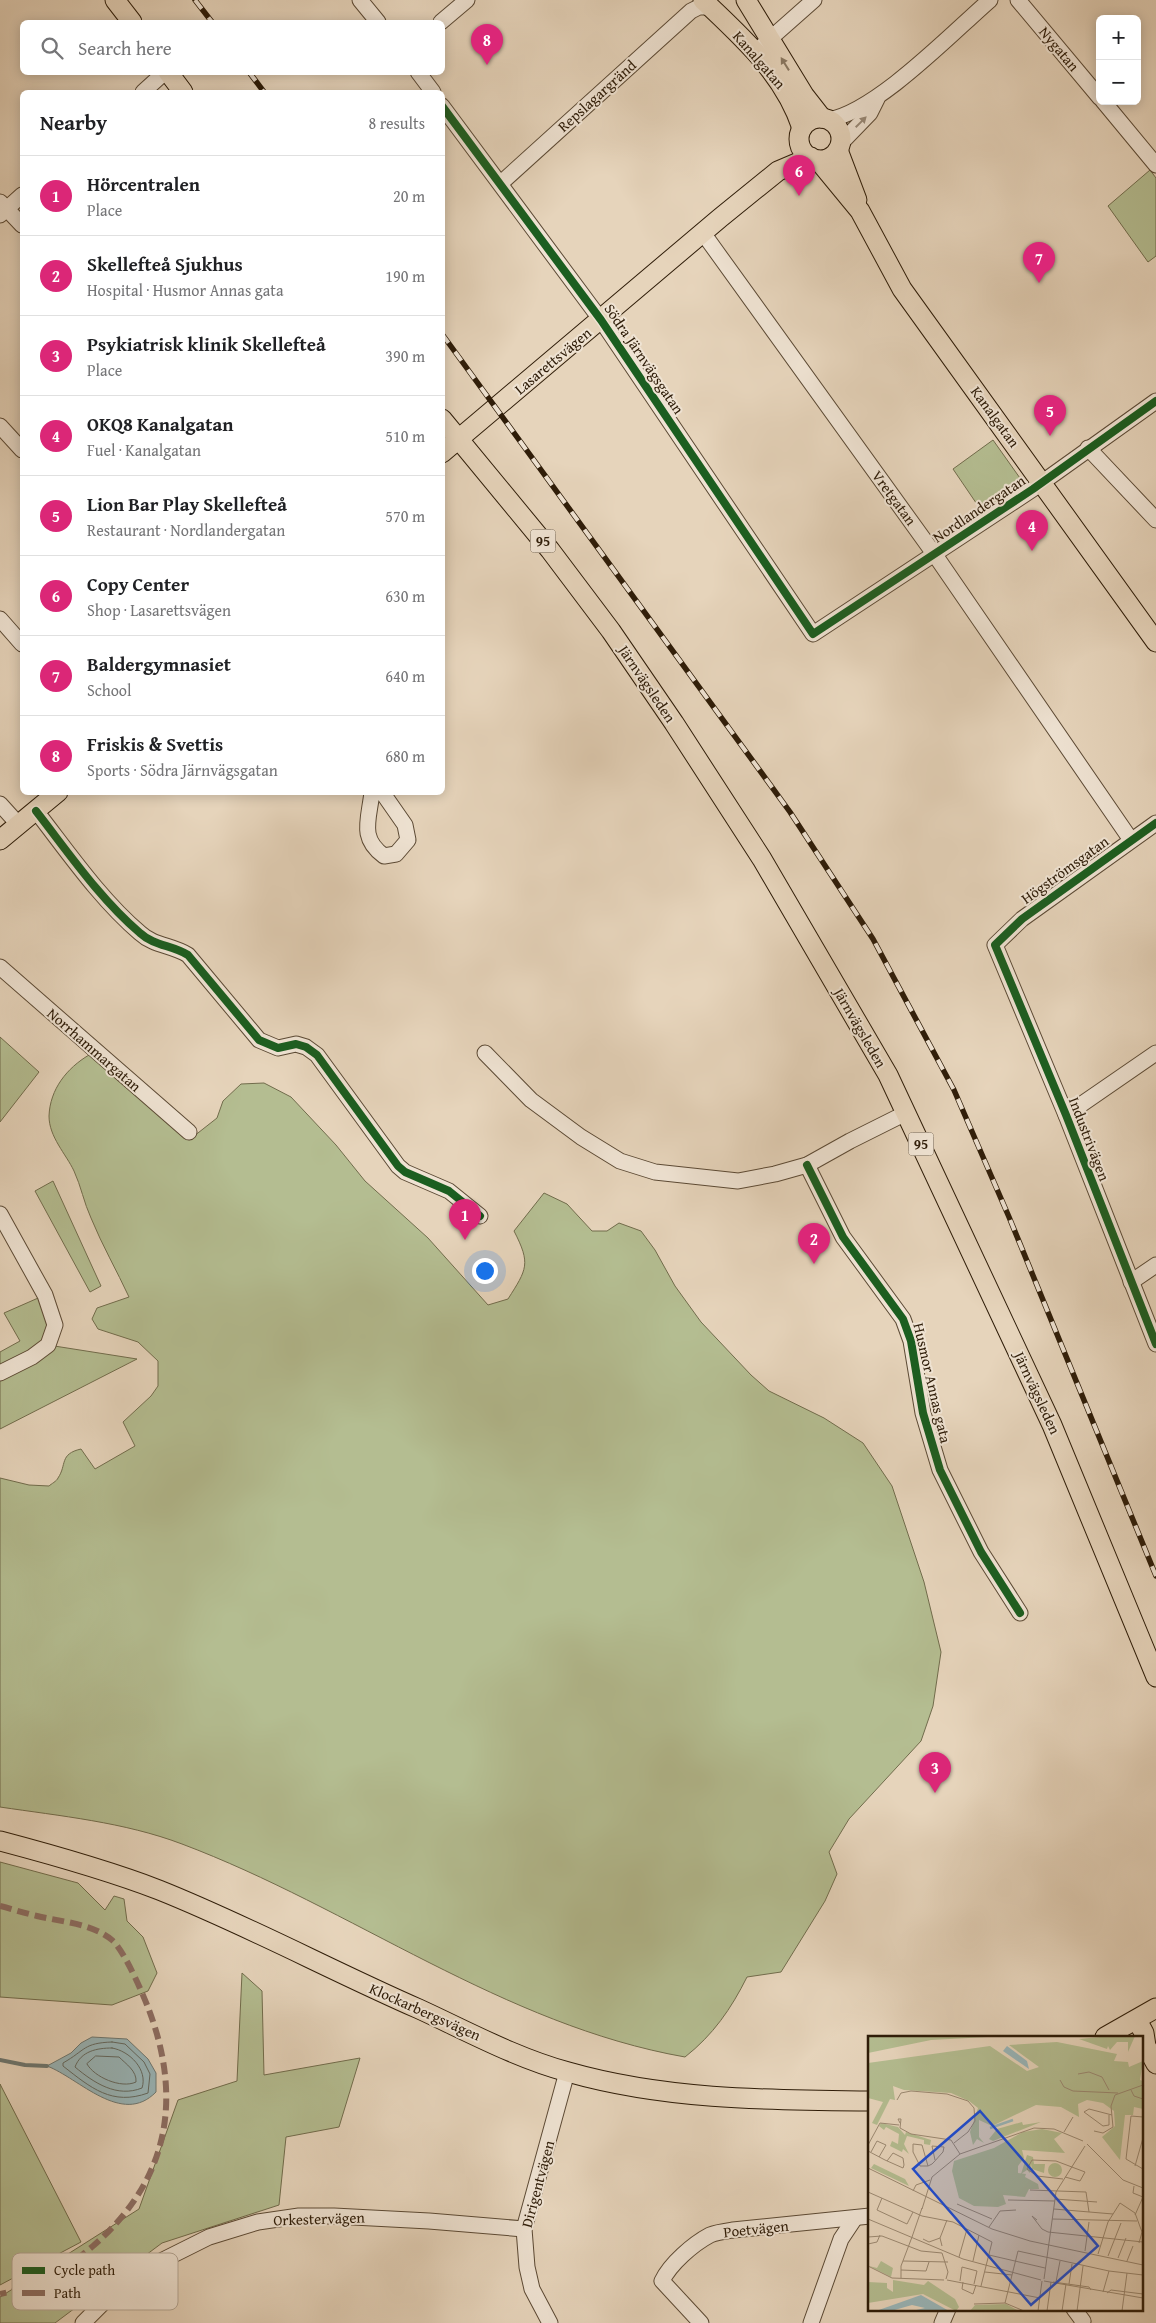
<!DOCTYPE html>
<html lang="en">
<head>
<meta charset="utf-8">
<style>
	body { margin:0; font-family:"Gentium Book Plus",serif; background:#f2f2f2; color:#202124 }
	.controls { position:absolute; right:15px; top:15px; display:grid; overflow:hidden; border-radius:8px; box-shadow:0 2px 12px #0003 }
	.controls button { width:45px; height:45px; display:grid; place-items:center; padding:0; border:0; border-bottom:1px solid #e0e0e0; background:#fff; color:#202124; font:25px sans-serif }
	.you { position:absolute; left:484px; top:1270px; width:18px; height:18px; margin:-12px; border:4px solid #fff; border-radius:50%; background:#1a73e8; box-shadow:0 0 0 8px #1a73e833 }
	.badge { display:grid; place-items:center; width:32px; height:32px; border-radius:50%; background:#db2777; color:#fff; font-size:16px; font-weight:700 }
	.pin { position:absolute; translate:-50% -41px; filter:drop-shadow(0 1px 2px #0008) }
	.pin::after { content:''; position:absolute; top:26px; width:18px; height:15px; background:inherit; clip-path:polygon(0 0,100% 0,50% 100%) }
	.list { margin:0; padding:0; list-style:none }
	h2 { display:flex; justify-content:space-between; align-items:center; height:65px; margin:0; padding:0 20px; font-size:21px }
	h2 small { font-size:16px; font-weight:400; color:#757577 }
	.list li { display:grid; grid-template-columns:32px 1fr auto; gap:15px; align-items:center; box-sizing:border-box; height:80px; padding:0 20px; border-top:1px solid #e0e0e0 }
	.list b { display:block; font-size:19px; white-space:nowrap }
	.list p { margin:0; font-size:16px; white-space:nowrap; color:#757577 }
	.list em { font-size:16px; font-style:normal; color:#757577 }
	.icon { flex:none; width:28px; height:28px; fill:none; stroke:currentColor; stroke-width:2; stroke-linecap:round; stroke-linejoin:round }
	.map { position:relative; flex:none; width:1156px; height:2323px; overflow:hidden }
	.search { position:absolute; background:#fff; box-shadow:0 2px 12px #0003; left:20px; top:20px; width:425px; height:55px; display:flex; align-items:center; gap:12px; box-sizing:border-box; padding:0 18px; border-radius:8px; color:#757577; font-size:19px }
	.panel { position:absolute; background:#fff; box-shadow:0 2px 12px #0003; left:20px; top:90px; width:425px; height:705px; border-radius:8px }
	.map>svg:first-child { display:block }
	.green { fill:#b4bd91; stroke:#716c4c }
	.water { fill:#99b6b9; stroke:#6e7872 }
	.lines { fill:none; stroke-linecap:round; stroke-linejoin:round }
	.shore { stroke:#646960; stroke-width:1 }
	.stream { stroke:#6e7872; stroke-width:4 }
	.minor-casing { stroke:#5c4a35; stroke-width:17 }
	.major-casing { stroke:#2e1c08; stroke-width:21 }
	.minor { stroke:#efe3d3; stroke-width:15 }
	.major { stroke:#e6d4bb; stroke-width:19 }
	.rail-casing { stroke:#2e1c08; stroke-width:5.5 }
	.rail { stroke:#efe3d3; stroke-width:4; stroke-dasharray:11; stroke-linecap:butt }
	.quiet { stroke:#8d6e63; stroke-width:6; stroke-dasharray:12 6; stroke-linecap:butt }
	.cycleway-casing { stroke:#efe3d3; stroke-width:11 }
	.cycleway { stroke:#1b5e20; stroke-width:8 }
	.oneway { fill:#8a7862 }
	.oneway2 { fill:#988978 }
	.labels { text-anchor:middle; stroke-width:4; stroke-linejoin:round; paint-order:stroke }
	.shield { fill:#efe3d3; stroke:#685845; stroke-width:1 }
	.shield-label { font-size:14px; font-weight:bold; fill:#2e1c08 }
	.street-label { font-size:15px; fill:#2e1c08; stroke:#efe3d3 }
	.inset-river { fill:none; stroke:#99b6b9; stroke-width:2.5 }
	.inset-road { fill:none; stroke:#9c8a73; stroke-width:1 }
	.view { fill:#1d4ed8; fill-opacity:0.15; stroke:#1d4ed8; stroke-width:2.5 }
	.inset-edge { fill:none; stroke:#2e1c08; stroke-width:2.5 }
	.key { fill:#efe3d3; stroke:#b5a796; stroke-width:1 }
	.key-label { font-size:14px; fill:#2e1c08 }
</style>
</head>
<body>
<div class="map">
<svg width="1156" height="2323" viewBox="0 0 1156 2323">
	<rect width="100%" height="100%" fill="#e6d4bb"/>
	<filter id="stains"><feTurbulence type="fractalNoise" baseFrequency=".004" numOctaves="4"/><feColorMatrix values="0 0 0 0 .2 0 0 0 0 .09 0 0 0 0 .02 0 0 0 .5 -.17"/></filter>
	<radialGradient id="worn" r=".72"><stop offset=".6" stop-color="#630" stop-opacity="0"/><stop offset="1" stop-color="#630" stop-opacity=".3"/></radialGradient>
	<g class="green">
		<polygon points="1150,170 1156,178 1156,256 1148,262 1108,206"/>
		<polygon points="993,440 1027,488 985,516 953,469"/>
		<polygon points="0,1037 39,1072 0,1122"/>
		<path d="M89 1055 189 1140 217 1118 223 1101 241 1084 264 1083 291 1097 336 1145 365 1181 428 1238 488 1305 508 1299C527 1269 531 1264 514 1231L544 1193 567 1204 592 1231H607L619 1223 641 1231 655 1250 675 1286 701 1322 751 1375 769 1391 824 1418 863 1443 892 1486 924 1582 941 1652 933 1706 921 1741 849 1819 829 1852 837 1874 825 1901 781 1972 747 1977C731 2009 713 2035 685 2057 503 2025 352 1908 182 1844 124 1822 60 1816 0 1807V1478L29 1485 49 1486C51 1484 57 1481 58 1478 67 1465 59 1454 81 1449L95 1469 135 1446 123 1422 151 1396 158 1386V1361L138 1342 98 1329 92 1319 97 1308 129 1297C117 1271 102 1245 91 1218 84 1203 81 1186 74 1171 66 1154 49 1137 49 1116 50 1089 67 1068 89 1055Z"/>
		<polygon points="53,1181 101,1286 90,1292 35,1191"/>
		<polygon points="45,1295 48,1345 137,1359 0,1429 0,1352 20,1341 4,1313"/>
		<polygon points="0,1862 78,1883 105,1910 114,1896 124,1899 127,1921 143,1937 157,1973 148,1991 112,2005 0,1997"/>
		<polygon points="242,1973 262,1991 264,2075 360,2058 339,2127 286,2137 279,2205 162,2243 55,2323 0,2323 0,2297 139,2209 178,2100 237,2081"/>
		<polygon points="0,2084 81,2242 0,2285"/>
	</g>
	<path class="water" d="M92 2037 127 2039 148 2059 156 2073V2092C122 2127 79 2078 47 2066L71 2053 81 2043Z"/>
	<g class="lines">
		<g class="shore">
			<path d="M112 2042 125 2044 144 2062 150 2074 148 2093C112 2106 91 2088 63 2066V2063C86 2050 83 2043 112 2042Z"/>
			<path d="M112 2048C130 2051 148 2070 142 2088 117 2098 94 2083 75 2067 81 2051 97 2048 112 2048Z"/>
			<path d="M96 2056 119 2057C126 2064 137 2071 136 2082 121 2089 94 2077 87 2064Z"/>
		</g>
		<polyline class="stream" points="0,2060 25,2065 47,2066"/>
		<g class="minor-casing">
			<g id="minor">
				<polyline points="360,0 378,22"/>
				<polyline points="1018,0 1100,98"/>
				<polyline points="441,22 467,0"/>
				<polyline points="762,46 814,0"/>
				<polyline points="418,72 433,92"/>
				<polyline points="143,92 165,72"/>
				<polyline points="1103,101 1156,165"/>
				<polyline points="442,106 601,320 813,634 1033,489 1156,401"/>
				<path d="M828 120C876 112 952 33 990 0"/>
				<polyline points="841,143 870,113 877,99"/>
				<polyline points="501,183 691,11 699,7 710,7"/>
				<polyline points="0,202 22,225"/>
				<polyline points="0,215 22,195"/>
				<polyline points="703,233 935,555 1131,840"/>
				<polyline points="0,426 22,450"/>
				<polyline points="1088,448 1156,520"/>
				<polyline points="0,619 22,644"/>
				<path d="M372 792C369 820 359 838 384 856L396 854 408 840 405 825 382 792"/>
				<polyline points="0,804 19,825"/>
				<path d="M36 811C68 852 100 899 140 933 154 946 172 945 188 955L259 1040 278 1048 296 1044 306 1047 317 1055 398 1166 405 1172 449 1191 480 1216"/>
				<polyline points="1156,823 1022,919 995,945 1066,1115 1156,1344"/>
				<polyline points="0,967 189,1132"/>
				<polyline points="485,1053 531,1100 581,1137 620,1161 655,1172 738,1181 775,1174 807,1165 850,1141 906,1113"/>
				<polyline points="1066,1115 1156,1053"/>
				<polyline points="807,1165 843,1237 903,1319 911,1341 923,1413 940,1470 981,1552 1020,1613"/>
				<polyline points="0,1214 45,1295 55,1325 48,1345 32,1357 0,1373"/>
				<polyline points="1131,1282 1156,1265"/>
				<polyline points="1074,2309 1083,2321 1082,2323"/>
				<polyline points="83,2323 116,2290 137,2273 209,2237 258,2222 299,2216 334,2216 429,2221 524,2229"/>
				<polyline points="550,2323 532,2289 527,2267 524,2229 567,2072"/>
				<path d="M701 2323 662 2281C670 2264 693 2244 710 2235 717 2232 726 2231 733 2230L870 2216"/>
				<polyline points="811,2323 841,2239 855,2218"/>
				<polyline points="942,2323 948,2309"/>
			</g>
		</g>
		<g class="major-casing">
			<g id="major">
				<polyline points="115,0 132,22"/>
				<path d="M703 0C743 38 784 74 802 128"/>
				<polyline points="746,0 804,95 822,118"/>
				<polyline points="168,72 183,92"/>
				<circle cx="820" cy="139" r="21"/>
				<polyline points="838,150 857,200"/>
				<polyline points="818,160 860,211 902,289 1156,642"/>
				<polyline points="442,419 550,550 611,631 674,723 762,859 888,1075 1052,1425 1156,1677"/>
				<polyline points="442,453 720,218 778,171 811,157"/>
				<polyline points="0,840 58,792"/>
				<path d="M0 1841C53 1855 107 1870 159 1890 247 1925 332 1971 419 2009 467 2031 516 2058 568 2072 666 2100 768 2100 870 2101"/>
				<polyline points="1137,2020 1144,2033 1146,2046 1156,2064"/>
				<polyline points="1105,2037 1156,2008"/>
			</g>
		</g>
		<use href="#minor" class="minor"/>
		<use href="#major" class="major"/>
		<g class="rail-casing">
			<g id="rail">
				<polyline points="195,0 212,22"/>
				<polyline points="249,72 264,92"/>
				<polyline points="442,334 790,812 873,939 954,1090 1009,1217 1156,1576"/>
			</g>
		</g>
		<use href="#rail" class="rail"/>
		<path class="quiet" d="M0 1906C12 1909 24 1913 37 1916 62 1922 91 1923 112 1940 124 1950 143 1994 149 2010 183 2101 168 2181 93 2246 77 2259 60 2275 40 2283 28 2288 13 2291 0 2294"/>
		<g class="cycleway-casing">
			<g id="cycleway">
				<polyline points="442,106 601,320 813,634 1033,489 1156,401"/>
				<path d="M36 811C68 852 100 899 140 933 154 946 172 945 188 955L259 1040 278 1048 296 1044 306 1047 317 1055 398 1166 405 1172 449 1191 480 1216"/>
				<polyline points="1156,823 1022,919 995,945 1066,1115 1156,1344"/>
				<polyline points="807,1165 843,1237 903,1319 911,1341 923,1413 940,1470 981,1552 1020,1613"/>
			</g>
		</g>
		<use href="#cycleway" class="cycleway"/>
	</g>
	<defs><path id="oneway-solid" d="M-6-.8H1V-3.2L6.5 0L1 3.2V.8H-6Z" transform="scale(1.25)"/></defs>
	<use class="oneway" href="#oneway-solid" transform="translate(785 64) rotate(-122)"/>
	<use class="oneway2" href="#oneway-solid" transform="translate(861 122) rotate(-45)"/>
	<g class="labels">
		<g class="shield">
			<rect x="530.5" y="529.5" width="25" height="23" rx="4"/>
			<rect x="908.5" y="1132.5" width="25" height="23" rx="4"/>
		</g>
		<g class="shield-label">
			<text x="543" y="546">95</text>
			<text x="921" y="1149">95</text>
		</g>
		<g class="street-label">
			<text transform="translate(1059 49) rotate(50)" y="5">Nygatan</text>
			<text transform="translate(759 60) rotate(49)" y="5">Kanalgatan</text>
			<text transform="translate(597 96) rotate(-42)" y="5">Repslagargränd</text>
			<text transform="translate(644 359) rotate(56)" y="5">Södra Järnvägsgatan</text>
			<text transform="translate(553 361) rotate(-40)" y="5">Lasarettsvägen</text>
			<text transform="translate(995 417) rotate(54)" y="5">Kanalgatan</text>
			<text transform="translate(894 498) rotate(54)" y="5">Vretgatan</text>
			<text transform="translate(979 509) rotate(-34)" y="5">Nordlandergatan</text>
			<text transform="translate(647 684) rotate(56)" y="5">Järnvägsleden</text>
			<text transform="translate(1065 870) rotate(-36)" y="5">Högströmsgatan</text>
			<text transform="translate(860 1028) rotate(60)" y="5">Järnvägsleden</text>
			<text transform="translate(94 1050) rotate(41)" y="5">Norrhammargatan</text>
			<text transform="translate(1089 1139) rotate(69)" y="5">Industrivägen</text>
			<text transform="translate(932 1383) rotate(77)" y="5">Husmor Annas gata</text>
			<text transform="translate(1037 1393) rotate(65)" y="5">Järnvägsleden</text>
			<text transform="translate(425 2012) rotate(24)" y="5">Klockarbergsvägen</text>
			<text transform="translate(538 2184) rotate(-75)" y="5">Dirigentvägen</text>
			<text transform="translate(319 2219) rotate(-2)" y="5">Orkestervägen</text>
			<text transform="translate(756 2229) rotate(-6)" y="5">Poetvägen</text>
		</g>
	</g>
	<g transform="translate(868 2036)">
		<rect width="275" height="275" fill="#e6d4bb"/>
		<path d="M0 0H138L63 4 0 17ZM242 0H267L260 16V6H249L242 14 240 10 239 13 211 3ZM189 6 249 18 246 25 260 26 261 31 275 25 272 44 275 45V73L266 71 265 79H257L252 124 234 101 247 90 246 75 235 67 219 64 210 68 211 81 193 71 168 69 124 90 111 84V101L116 107 109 103 105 109 102 96 110 72 101 65 83 57 36 54 25 50 27 64 22 63 9 89 4 87 15 66 0 62V27L122 10 159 35 171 31 141 9ZM154 86 155 89 173 86 125 105 121 103 129 93ZM13 87 30 91 37 99 38 96 63 104 62 109 56 108V104L39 100 36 108 41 118 35 113 34 116 22 110 24 105 30 108 31 98 18 91 16 94 11 90ZM174 93 194 97 186 103 197 117 154 114 156 122 150 130V137L158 138 157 141 170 148 171 153H161L157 161 135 159 138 168 130 171 106 170 91 162 84 135 86 125 126 112 155 96ZM159 119 165 121 166 128H177L176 137 164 133 163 128 162 137 159 134 153 138ZM180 134a7 7 0 1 1 14 0a7 7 0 1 1-14 0ZM6 128 37 143 41 150 3 132ZM13 225 25 232 23 241 1 230 9 232ZM25 244 56 249 60 245 87 263 91 271 88 275 55 258 0 267V246L19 247V252L25 256ZM138 268 151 275H102L107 269Z" fill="#b4bd91"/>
		<path d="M139 10 159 25 161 33 135 15ZM53 259 81 275H44L57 272 44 269 23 275H8Z" fill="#99b6b9"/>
		<path class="inset-river" d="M122 92 145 84"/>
		<path class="inset-road" d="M210 38 221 36 234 41 241 54M192 44 196 51 205 55 250 57M263 54 266 60 275 63M29 64 33 57 43 55 79 58 100 65 106 72 107 85 100 96 86 107M241 79V89L235 90 216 76 221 73 244 79M275 81 263 80 258 123 275 133M32 87 30 83H33L32 92 43 98 83 104 92 118M226 95 235 97 245 91 243 70 247 59 275 49M196 96 205 81M219 108 255 144 275 152M0 109 12 87 31 89M0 115 17 124 35 132 36 129 35 122 25 117 19 125M3 116 9 105 18 109 11 121M60 130 54 109 45 108V116L52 130H60L64 128 66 126 74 117 75 116 76 111 64 110 67 124M267 130 275 102M0 132 124 193 162 205 275 229M195 143 169 140 159 133 164 124 188 125 217 136 212 145 197 141M266 150 265 157 275 161M162 154 218 156 221 176M45 155 48 149 62 144M0 156 54 180 85 186 124 206 113 250M14 162 9 174 39 188 45 176M187 163 229 166M140 164 187 165M89 168 124 183M54 173 64 141 92 118 166 92 186 93 215 105M186 173 245 178M267 179 275 161M0 183 95 223 173 244M184 183 269 185M169 184 164 180 174 193 180 196 275 206M121 191 132 175 148 174M0 201 14 200 53 215 74 217 80 236 78 243M44 201 54 172M55 203 61 206 72 202M0 208 9 206 12 199M74 210 72 202 79 184M217 215 221 186M230 218 240 186 252 167 267 177 274 196 271 207M121 219 177 232M240 220 253 187M91 221 99 193M250 222 258 202M35 225 80 226M105 225 111 199M259 225 265 210M0 230 24 242 76 244M33 234 58 235 61 226M117 236 144 239M33 242V230L44 201M176 243 188 156 217 110M79 244 172 262M92 245 94 231 109 235 106 248M176 245 275 262M95 246 94 253 105 258 108 249M185 246 221 251 223 254M188 246 192 225M201 248 204 228M235 256 241 235M239 257 243 254 275 258M137 267 150 215 241 235 275 239M106 268 137 267 156 275M170 275 174 245M179 275 183 246M194 275 198 248M209 275 215 230M254 275 259 237"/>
		<path class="view" d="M112 75 230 210 163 269 45 133Z"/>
		<rect width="275" height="275" class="inset-edge"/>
	</g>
	<rect x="12" y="2253" width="166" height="57" rx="8" class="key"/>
	<rect x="22" y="2267" width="23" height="7" fill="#1b5e20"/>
	<rect x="22" y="2290" width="23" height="6" fill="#8d6e63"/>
	<g class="key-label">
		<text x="54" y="2275">Cycle path</text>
		<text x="54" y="2298">Path</text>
	</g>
	<rect width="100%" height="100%" filter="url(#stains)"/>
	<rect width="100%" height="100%" fill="url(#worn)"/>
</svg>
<div class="controls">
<button>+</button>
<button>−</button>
</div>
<div class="you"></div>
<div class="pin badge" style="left:465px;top:1240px">1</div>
<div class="pin badge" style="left:814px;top:1264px">2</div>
<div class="pin badge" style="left:935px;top:1793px">3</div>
<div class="pin badge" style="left:1032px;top:551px">4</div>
<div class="pin badge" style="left:1050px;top:436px">5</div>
<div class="pin badge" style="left:799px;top:196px">6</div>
<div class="pin badge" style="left:1039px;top:283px">7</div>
<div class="pin badge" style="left:487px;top:65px">8</div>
<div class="search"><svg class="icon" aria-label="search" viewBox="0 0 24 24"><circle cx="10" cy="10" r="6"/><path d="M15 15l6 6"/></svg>Search here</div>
<section class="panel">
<h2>Nearby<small>8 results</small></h2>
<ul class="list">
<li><span class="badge">1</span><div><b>Hörcentralen</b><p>Place</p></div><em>20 m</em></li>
<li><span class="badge">2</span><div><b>Skellefteå Sjukhus</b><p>Hospital · Husmor Annas gata</p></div><em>190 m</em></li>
<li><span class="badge">3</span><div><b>Psykiatrisk klinik Skellefteå</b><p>Place</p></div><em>390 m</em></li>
<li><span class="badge">4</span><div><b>OKQ8 Kanalgatan</b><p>Fuel · Kanalgatan</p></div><em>510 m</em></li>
<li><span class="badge">5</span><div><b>Lion Bar Play Skellefteå</b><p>Restaurant · Nordlandergatan</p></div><em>570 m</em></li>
<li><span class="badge">6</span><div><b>Copy Center</b><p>Shop · Lasarettsvägen</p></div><em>630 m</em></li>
<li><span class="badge">7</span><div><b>Baldergymnasiet</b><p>School</p></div><em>640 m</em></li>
<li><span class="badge">8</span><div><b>Friskis &amp; Svettis</b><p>Sports · Södra Järnvägsgatan</p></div><em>680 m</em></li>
</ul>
</section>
</div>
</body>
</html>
